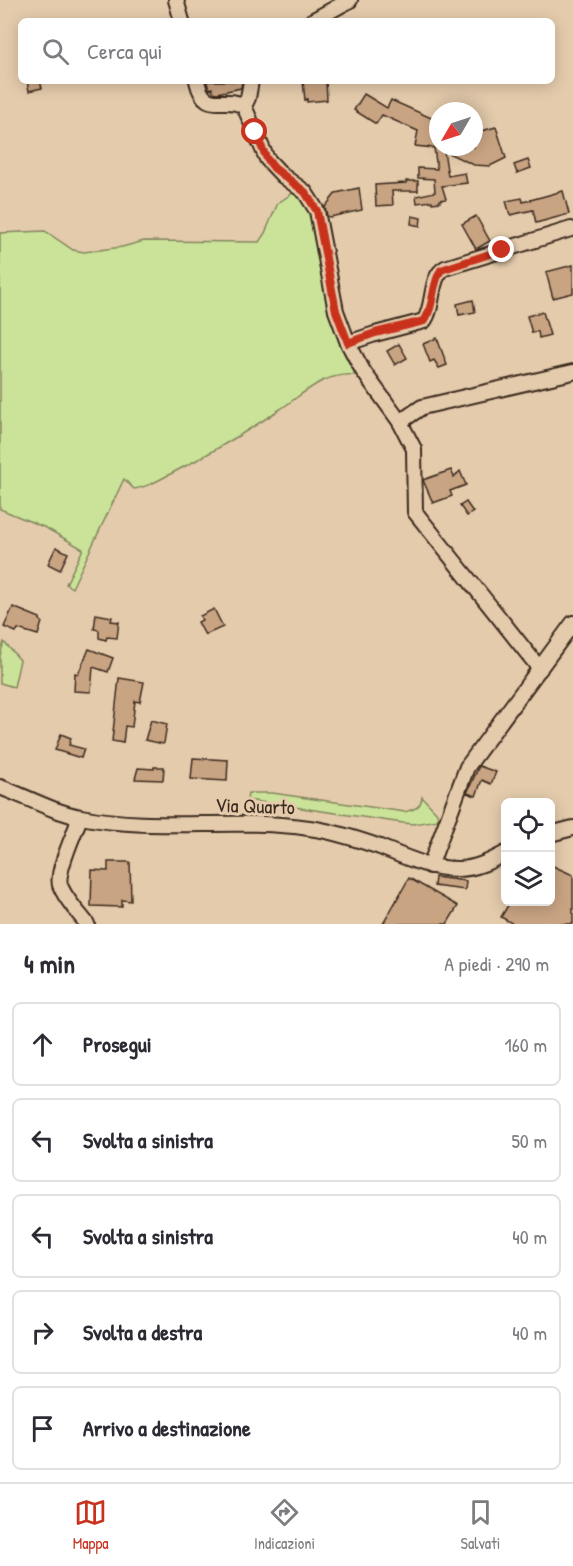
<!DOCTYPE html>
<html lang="it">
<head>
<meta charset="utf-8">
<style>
	body { margin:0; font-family:"Patrick Hand",sans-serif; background:#f2f2f3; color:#2b2b33 }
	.controls { position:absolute; right:18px; bottom:18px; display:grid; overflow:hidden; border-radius:9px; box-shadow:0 3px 15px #0003 }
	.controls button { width:54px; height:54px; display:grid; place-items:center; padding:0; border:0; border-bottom:2px solid #e1e1e2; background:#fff; color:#2b2b33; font:30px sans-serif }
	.compass { position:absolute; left:429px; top:102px; width:54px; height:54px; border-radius:50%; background:#fff; box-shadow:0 3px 15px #0003; rotate:231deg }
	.stop { position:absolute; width:18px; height:18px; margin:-14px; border:4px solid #c8321e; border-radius:50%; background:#fff }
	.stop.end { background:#c8321e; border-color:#fff; box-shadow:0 2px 6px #0008 }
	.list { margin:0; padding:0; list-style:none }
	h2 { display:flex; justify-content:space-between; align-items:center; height:78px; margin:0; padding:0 24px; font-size:26px }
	h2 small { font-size:20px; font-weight:400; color:#7c7c81 }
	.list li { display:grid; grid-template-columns:39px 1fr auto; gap:18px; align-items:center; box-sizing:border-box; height:84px; margin:0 12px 12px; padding:0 12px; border:2px solid #e1e1e2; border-radius:9px }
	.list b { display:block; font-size:22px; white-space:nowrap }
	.list em { font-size:20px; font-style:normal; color:#7c7c81 }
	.icon { flex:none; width:33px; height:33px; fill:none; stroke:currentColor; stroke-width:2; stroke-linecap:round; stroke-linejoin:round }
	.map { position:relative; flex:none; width:573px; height:924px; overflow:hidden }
	.search { position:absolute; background:#fff; box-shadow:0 3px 15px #0003; left:18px; right:18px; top:18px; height:66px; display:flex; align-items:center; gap:15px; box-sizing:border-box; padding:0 21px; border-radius:9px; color:#7c7c81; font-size:22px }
	.sheet { height:558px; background:#fff }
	nav { display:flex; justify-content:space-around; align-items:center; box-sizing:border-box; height:84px; border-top:2px solid #e1e1e2; background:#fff; font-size:16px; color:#7c7c81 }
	nav a { display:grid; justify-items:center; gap:3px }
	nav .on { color:#c8321e }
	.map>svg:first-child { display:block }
	.green { fill:#cae399; stroke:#82865c; stroke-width:1.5 }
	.building { fill:#c9a483; stroke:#3b2a1e; stroke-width:1.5 }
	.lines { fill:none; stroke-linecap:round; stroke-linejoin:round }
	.minor-casing { stroke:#3b2a1e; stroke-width:18 }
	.minor { stroke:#e4cbac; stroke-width:14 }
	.route { stroke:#c8321e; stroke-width:8 }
	.labels { text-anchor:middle; stroke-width:6; stroke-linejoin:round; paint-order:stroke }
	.street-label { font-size:20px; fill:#3b2a1e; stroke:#e4cbac }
</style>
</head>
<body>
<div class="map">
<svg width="573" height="924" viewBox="0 0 573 924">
	<rect width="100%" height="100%" fill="#e4cbac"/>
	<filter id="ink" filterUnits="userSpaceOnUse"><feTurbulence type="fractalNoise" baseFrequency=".0167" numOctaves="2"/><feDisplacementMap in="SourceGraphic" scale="12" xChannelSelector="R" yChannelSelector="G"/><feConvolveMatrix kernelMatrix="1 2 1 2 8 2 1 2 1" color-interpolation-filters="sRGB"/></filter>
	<g filter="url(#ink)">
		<g class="green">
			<path d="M296 191C314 212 317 234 322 260 330 299 333 341 356 375 323 372 305 393 279 410 246 432 211 453 176 471 162 478 149 487 134 489L124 479 72 588 66 584 83 549 46 528 0 509V233L45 231 73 250 84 252 122 247 144 241 259 242 265 233 278 203Z"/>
			<polygon points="4,642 20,660 14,687 0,683 0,655"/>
			<path d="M248 793H272L405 812C414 809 421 808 422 797L437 813 438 820 414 824 403 823 247 800Z"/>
		</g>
		<g class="building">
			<polygon points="27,81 40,81 42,88 29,91"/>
			<polygon points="206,81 242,81 241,88 217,93 213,92 212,88 210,89"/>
			<polygon points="303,81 326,81 327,100 307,102 307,99 305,100"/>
			<polygon points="364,94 387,108 391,100 438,121 438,147 474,147 474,133 496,127 506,158 490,166 474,165 444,151 448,176 465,173 467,183 442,186 446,199 440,200 440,202 432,203 432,201 417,203 416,196 435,192 434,179 418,178 418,168 437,169 434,148 415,146 418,131 382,115 376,124 354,110"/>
			<polygon points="528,160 531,168 517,173 514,165"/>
			<polygon points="406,181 418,181 418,191 392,191 393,205 376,206 375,185 406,183"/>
			<polygon points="359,188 362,210 330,217 327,216 325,207 336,193"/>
			<polygon points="563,191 569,214 536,223 533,210 510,215 506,201 522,198 523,202"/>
			<polygon points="412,216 421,218 420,226 411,224"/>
			<polygon points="476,216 490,241 476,249 462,224"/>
			<polygon points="573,265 573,293 553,298 546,272"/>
			<polygon points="473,300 475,312 459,315 457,304"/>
			<polygon points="543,312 550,335 539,338 538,331 532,333 527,316"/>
			<polygon points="437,338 447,365 439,368 434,360 430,362 423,344"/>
			<polygon points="399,344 407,358 395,365 387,351"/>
			<polygon points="451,470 454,477 460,471 466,485 450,491 452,496 433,503 423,480"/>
			<polygon points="466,502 473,512 467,516 460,506"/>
			<polygon points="56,547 68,553 60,570 48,564"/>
			<polygon points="13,607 40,618 40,620 42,622 38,635 18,629 16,632 4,627"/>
			<polygon points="214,609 223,627 205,635 198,622 202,620 200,616"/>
			<polygon points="96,614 112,617 111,621 119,622 117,638 107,637 106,640 99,638 99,630 94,629"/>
			<polygon points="89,649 113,658 108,672 93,667 91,692 74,691 75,673 78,674"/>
			<polygon points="119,678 144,682 140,702 135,701 132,727 125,726 123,743 112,741"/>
			<polygon points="151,720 167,724 164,743 163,744 145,740"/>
			<polygon points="61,734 71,738 69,745 84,749 81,758 55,750"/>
			<polygon points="193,758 228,760 227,781 191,779"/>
			<polygon points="479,766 496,772 491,784 482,780 476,796 467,793"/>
			<polygon points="154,767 164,767 163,780 135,779 138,768 154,769"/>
			<polygon points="108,862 130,862 131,901 122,900 122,907 91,906 92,870 108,871"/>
			<polygon points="553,866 573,875 573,924 513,924 501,917 510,902 550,902 550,872"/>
			<polygon points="435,877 466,881 465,890 434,886"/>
			<polygon points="409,878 458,906 447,924 383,924"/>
		</g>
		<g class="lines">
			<g class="minor-casing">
				<g id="minor">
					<polyline points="176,0 182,21"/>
					<polyline points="312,21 350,0"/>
					<path d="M197 81C205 116 224 94 244 106"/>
					<polyline points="251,81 248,98 244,106 267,159 283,176 305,192 317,211 336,311 348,343 363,371 400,422 414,449 415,512 540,669"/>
					<path d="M348 343 375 334 424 321C435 306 429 277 445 268L571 229"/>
					<polyline points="400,422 422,407 573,372"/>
					<path d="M0 787C27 797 53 812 81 817 156 832 234 817 309 828 333 831 357 839 380 847 405 857 430 869 458 869 475 869 491 861 506 853"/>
					<path d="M80 817C75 833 56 871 60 885 65 899 78 912 87 924"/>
					<polyline points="550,834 573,828"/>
					<polyline points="430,866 467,767 573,623"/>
				</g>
			</g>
			<use href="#minor" class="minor"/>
		</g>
	</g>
	<g class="lines" filter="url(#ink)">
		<path class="route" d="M255 132 267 159 274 168 305 192 317 211 336 311 348 343 375 333 424 321C435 306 431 285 441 270L502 250"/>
	</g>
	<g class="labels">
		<g class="street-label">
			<text transform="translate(255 806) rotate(2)" y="7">Via Quarto</text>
		</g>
	</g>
</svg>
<div class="controls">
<button><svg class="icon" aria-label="locate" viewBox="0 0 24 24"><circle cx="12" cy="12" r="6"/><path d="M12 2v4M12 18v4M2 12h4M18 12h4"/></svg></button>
<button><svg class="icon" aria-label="layers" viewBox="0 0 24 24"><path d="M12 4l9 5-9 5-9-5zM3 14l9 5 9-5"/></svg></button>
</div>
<svg class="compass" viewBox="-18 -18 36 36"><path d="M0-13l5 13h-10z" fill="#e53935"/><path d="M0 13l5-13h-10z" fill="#7c7c81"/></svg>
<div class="stop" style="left:255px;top:132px"></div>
<div class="stop end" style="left:502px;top:250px"></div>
<div class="search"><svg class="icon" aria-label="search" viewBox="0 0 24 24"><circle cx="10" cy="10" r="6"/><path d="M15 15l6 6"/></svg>Cerca qui</div>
</div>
<section class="sheet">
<h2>4 min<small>A piedi · 290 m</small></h2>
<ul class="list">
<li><svg class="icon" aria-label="ahead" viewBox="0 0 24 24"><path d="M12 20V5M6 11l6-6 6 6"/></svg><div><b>Prosegui</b></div><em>160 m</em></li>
<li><svg class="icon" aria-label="left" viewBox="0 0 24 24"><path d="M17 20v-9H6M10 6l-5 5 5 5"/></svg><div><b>Svolta a sinistra</b></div><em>50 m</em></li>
<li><svg class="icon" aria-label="left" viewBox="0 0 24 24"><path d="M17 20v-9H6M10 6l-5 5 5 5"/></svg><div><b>Svolta a sinistra</b></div><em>40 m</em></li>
<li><svg class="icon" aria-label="right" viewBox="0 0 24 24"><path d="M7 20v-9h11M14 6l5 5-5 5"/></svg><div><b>Svolta a destra</b></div><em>40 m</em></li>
<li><svg class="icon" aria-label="arrive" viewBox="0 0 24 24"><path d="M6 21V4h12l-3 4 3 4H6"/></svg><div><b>Arrivo a destinazione</b></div></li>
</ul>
</section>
<nav>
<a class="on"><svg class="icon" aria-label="map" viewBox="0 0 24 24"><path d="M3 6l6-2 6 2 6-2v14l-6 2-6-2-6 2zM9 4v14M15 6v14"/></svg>Mappa</a>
<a><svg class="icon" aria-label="directions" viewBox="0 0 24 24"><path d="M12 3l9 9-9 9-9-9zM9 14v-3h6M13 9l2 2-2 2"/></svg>Indicazioni</a>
<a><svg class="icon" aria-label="saved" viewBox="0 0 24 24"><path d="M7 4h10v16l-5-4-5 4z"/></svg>Salvati</a>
</nav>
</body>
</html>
